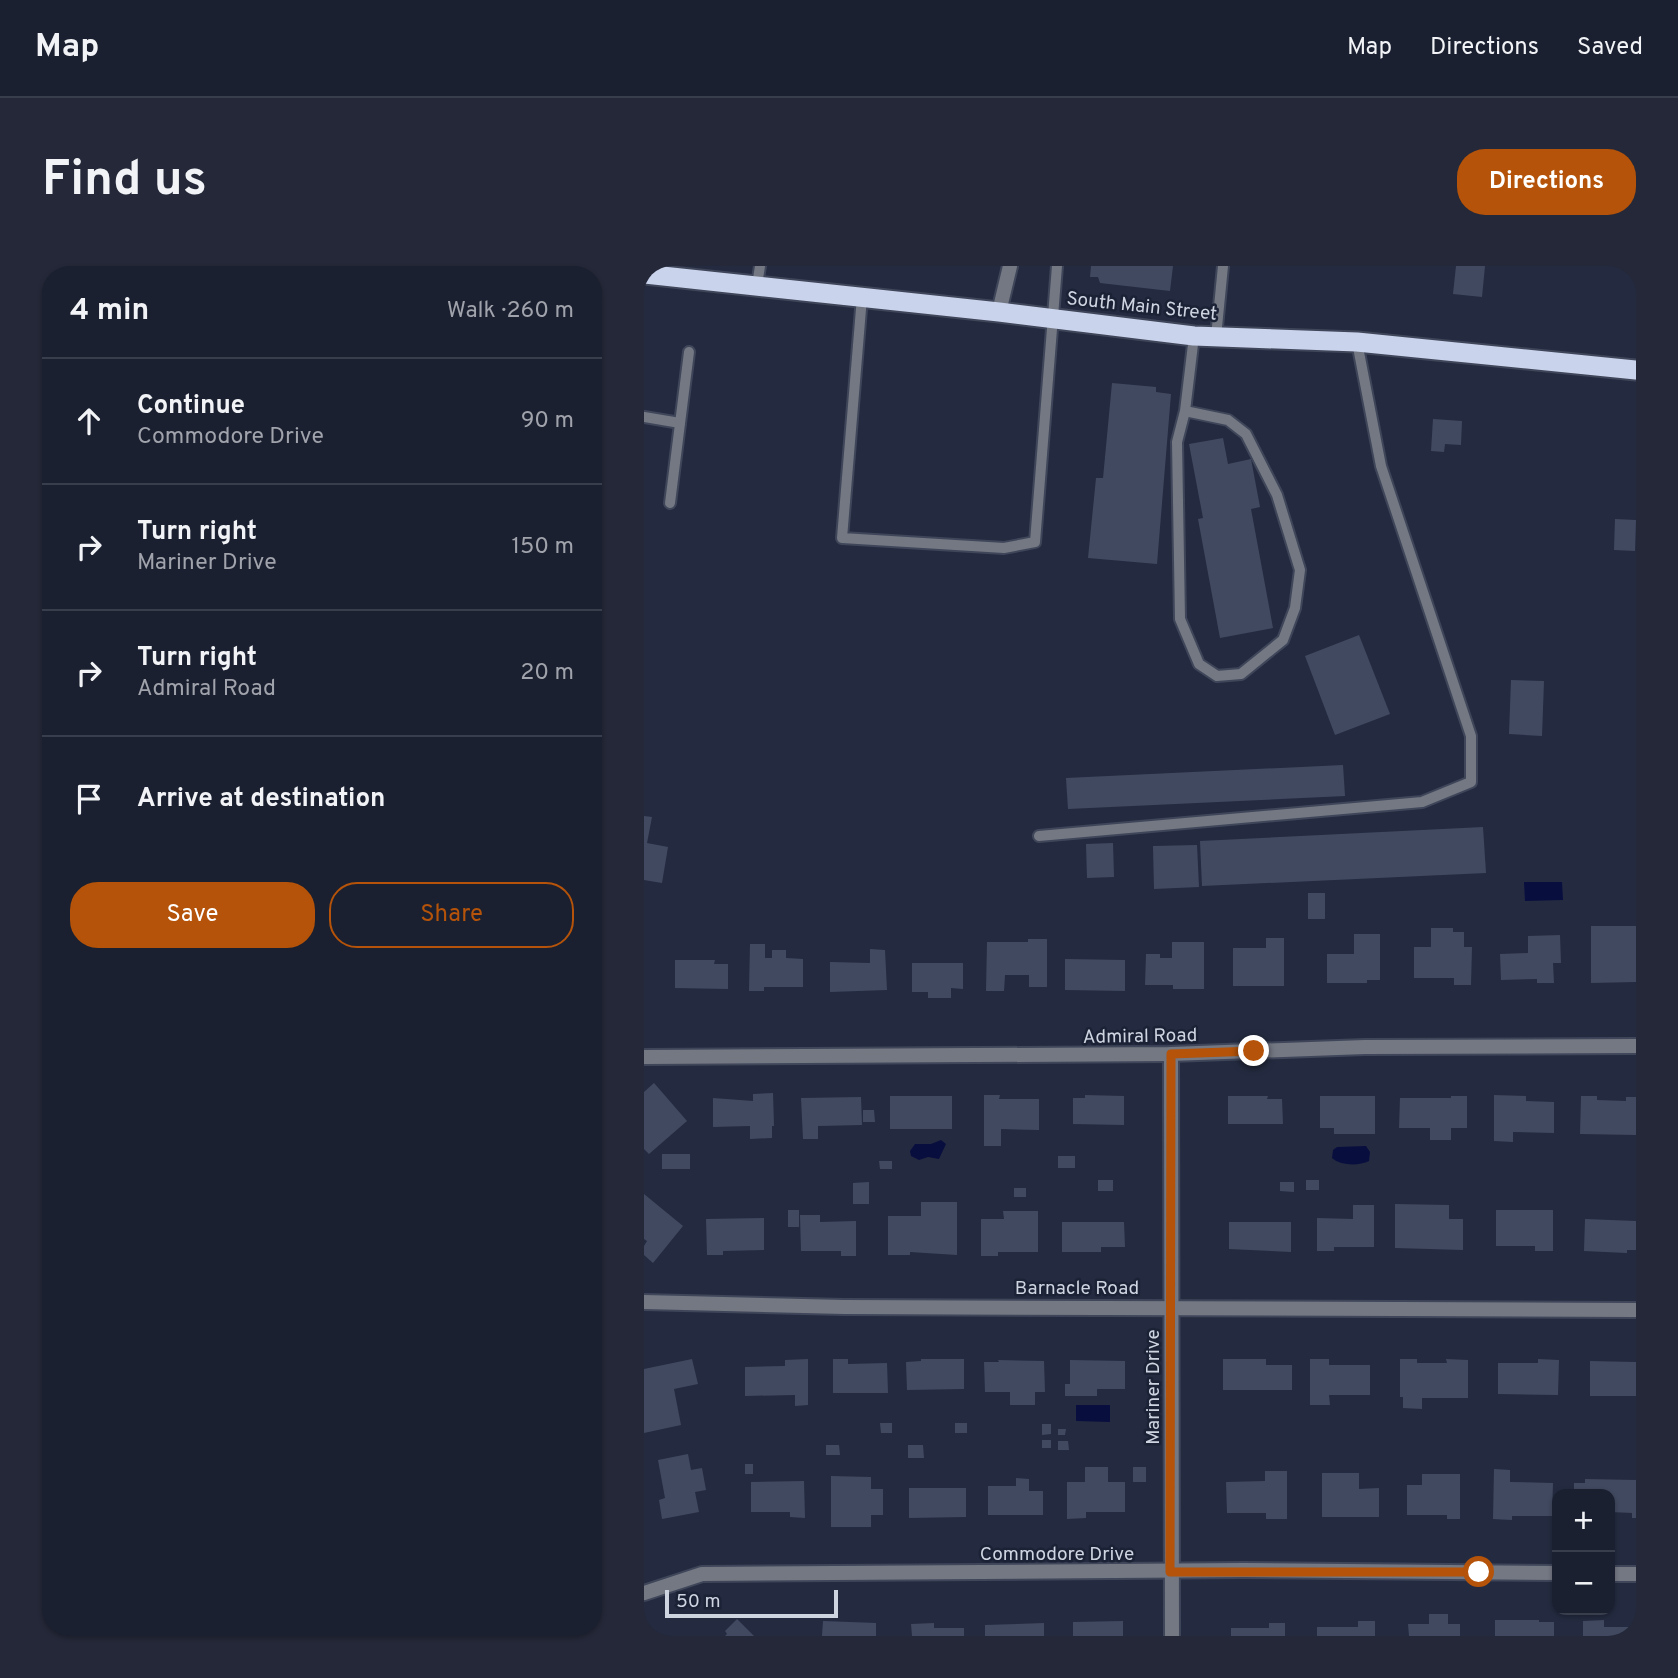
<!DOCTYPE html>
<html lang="en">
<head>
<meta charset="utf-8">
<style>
	body { margin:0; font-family:Overpass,sans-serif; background:#242838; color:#f1f3f6 }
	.controls { position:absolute; right:21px; bottom:21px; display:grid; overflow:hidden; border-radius:14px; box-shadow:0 2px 5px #0004 }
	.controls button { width:63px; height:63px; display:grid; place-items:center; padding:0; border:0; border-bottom:2px solid #393e4c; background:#1b2030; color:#f1f3f6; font:35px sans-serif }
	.scale { position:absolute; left:21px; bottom:18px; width:173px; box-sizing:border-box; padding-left:7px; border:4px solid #cfd4e1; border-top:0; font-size:19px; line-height:24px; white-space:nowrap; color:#cfd4e1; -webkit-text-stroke:5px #1b2236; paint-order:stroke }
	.stop { position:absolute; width:21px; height:21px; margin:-16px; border:5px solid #b45309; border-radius:50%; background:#fff }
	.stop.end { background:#b45309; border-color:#fff; box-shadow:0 2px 7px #0008 }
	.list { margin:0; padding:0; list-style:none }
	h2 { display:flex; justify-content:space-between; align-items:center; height:91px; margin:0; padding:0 28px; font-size:30px }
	h2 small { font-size:23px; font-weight:400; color:#a0a3ab }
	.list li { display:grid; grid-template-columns:46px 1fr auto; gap:21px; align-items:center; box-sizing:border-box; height:126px; padding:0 28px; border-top:2px solid #393e4c }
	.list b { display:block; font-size:26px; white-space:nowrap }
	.list p { margin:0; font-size:23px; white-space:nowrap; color:#a0a3ab }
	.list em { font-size:23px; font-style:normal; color:#a0a3ab }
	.actions { display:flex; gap:14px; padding:21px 28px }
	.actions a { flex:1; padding:16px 0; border:2px solid #b45309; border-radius:28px; text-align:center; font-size:24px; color:#b45309 }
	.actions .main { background:#b45309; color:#fff }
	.icon { flex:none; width:38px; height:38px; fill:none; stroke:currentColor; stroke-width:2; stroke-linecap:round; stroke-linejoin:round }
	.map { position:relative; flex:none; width:992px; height:1370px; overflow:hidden; border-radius:28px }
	header { display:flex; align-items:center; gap:42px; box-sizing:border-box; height:98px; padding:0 35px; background:#1b2030; border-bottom:2px solid #393e4c }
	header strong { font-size:33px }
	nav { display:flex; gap:38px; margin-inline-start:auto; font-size:24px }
	.intro { display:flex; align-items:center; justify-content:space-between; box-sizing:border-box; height:168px; padding:0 42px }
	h1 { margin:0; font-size:49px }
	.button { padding:18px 32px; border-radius:28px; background:#b45309; color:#fff; font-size:24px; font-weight:700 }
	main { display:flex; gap:42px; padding:0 42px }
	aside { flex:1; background:#1b2030; border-radius:28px; box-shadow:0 2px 5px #0004 }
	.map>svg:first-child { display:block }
	.water { fill:#080e3e }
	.building { fill:#414960 }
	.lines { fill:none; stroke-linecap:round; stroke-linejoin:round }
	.service-casing { stroke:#3f465a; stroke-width:14 }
	.minor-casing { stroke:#3f465a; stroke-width:18 }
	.trunk-casing { stroke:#3f465a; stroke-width:23 }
	.service { stroke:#747883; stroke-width:10 }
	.minor { stroke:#747883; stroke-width:14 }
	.trunk { stroke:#cad3ec; stroke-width:19 }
	.route { stroke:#b45309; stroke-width:9 }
	.labels { text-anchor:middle; stroke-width:5; stroke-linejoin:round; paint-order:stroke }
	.street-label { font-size:19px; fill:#cfd4e1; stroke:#1b2236 }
</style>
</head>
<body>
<header>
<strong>Map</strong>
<nav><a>Map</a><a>Directions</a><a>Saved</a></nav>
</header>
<div class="intro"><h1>Find us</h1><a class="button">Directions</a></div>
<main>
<aside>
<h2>4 min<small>Walk · 260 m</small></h2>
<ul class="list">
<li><svg class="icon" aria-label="ahead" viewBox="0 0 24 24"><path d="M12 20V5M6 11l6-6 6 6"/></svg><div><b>Continue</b><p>Commodore Drive</p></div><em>90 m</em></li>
<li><svg class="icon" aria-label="right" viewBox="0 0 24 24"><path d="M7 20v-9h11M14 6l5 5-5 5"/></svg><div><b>Turn right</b><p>Mariner Drive</p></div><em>150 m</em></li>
<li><svg class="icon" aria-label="right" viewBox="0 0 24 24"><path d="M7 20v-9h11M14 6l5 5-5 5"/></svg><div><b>Turn right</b><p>Admiral Road</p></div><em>20 m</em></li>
<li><svg class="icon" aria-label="arrive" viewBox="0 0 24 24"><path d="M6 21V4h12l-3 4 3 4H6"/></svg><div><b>Arrive at destination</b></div></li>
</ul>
<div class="actions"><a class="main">Save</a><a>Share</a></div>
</aside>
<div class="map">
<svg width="992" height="1370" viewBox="0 0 992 1370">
	<rect width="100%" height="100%" fill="#242b40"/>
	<g class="water">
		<polygon points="880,616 918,616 919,634 881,635"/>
		<polygon points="297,874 302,878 295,893 284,891 275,894 267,890 266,885 271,878 287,878"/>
		<path d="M722 880 726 886 725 895C715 900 697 900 688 892L689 884 693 881Z"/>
		<polygon points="432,1139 466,1139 466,1156 432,1155"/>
	</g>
	<g class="building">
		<polygon points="447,0 529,0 526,25 456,17 454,11 446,11"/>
		<polygon points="812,0 841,0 838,31 809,28"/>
		<polygon points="468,117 512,121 512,126 527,128 513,298 444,292 452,212 459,212"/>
		<polygon points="789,153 818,155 817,179 801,178 800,186 787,185"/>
		<polygon points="579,172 584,198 607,193 616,241 607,243 629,362 576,372 554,253 559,252 545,178"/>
		<polygon points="971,253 992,254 991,285 970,284"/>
		<polygon points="715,369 746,448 691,469 661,390"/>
		<polygon points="867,414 900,415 898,470 865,468"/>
		<polygon points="699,499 701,530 424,543 422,512"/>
		<polygon points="0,550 8,551 3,577 24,581 18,617 0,614"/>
		<polygon points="839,561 842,607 558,620 556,575"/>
		<polygon points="469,577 470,611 443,612 442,578"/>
		<polygon points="553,579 555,621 510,623 509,580"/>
		<rect x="664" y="627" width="17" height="26"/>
		<polygon points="947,660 992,660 992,716 947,717"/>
		<polygon points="787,662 809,662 809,666 820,666 820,681 828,681 827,719 810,719 810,712 770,712 770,681 787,681"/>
		<polygon points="710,668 736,668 736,714 723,714 723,717 683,717 683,688 710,688"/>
		<polygon points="916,669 917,697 909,697 910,717 893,717 893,713 857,714 856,688 884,687 884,670"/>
		<polygon points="622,672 640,672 640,720 589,720 589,682 622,682"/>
		<polygon points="384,673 403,673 403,721 385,721 385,709 361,709 360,725 342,725 343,676 384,676"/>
		<polygon points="528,676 560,676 560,723 529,723 529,719 501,719 502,688 516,688 516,692 528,692"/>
		<polygon points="106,678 121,678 121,692 128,692 128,684 142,684 142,692 159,693 159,721 120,721 120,725 105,725"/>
		<polygon points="226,683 241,684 243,724 186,726 186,696 226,697"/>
		<polygon points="421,693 481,694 481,725 421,724"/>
		<polygon points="31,694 71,694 70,698 84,698 84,723 31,722"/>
		<polygon points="268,697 319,697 319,723 307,722 307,732 284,732 284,726 268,726"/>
		<polygon points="10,817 43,855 5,888 0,883 0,826"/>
		<polygon points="129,827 130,860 128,860 128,872 106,873 106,860 69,861 69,832 109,835 109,828"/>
		<polygon points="340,829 356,829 355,833 395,833 395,864 357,863 357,880 340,880"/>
		<polygon points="441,829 480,830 480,859 429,858 429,832 441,832"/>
		<polygon points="850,829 882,830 882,835 910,836 910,867 869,866 869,876 850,875"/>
		<rect x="246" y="830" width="62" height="33"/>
		<polygon points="584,830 624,830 623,833 638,833 639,858 584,858"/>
		<polygon points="676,830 731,830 731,868 690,868 690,862 676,862"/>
		<polygon points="807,830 823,830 823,862 807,862 807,874 786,874 786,862 755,862 756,832 807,832"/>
		<polygon points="937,830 953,830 953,834 982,835 982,831 992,831 992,869 936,868"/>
		<polygon points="217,831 218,859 174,860 174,873 159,873 157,832"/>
		<polygon points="219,844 230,844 231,856 219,856"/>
		<rect x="18" y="888" width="28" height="15"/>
		<rect x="414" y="890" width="17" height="12"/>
		<polygon points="235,895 248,895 248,903 236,903"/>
		<rect x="454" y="914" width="15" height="11"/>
		<rect x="662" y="914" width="13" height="10"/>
		<polygon points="225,916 225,938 209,938 209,917"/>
		<polygon points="636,916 650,916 650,926 636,925"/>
		<rect x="370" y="922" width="12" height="9"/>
		<polygon points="0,928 39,960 9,997 0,989 0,980 3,975 0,973"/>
		<polygon points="277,936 313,936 313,989 266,986 266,989 244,989 244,950 277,950"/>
		<polygon points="751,938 805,939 805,953 819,953 819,984 751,982"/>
		<polygon points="709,939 730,939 730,981 690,981 690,985 673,985 673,952 709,953"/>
		<rect x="144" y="944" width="11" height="17"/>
		<polygon points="852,944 909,944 909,985 891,985 891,980 852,980"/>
		<polygon points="359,945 394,945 394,986 354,986 354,990 337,990 337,953 360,953"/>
		<polygon points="156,949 176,949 176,956 212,955 212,990 197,990 197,985 157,985"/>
		<polygon points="120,952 120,984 79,985 79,989 63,989 62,953"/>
		<polygon points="941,953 992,955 992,984 983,984 983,987 940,985"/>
		<polygon points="418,956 480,956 481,981 457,981 457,986 418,986"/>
		<polygon points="585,956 647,956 647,986 585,983"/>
		<polygon points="48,1093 54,1118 30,1123 37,1159 0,1167 0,1103"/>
		<polygon points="164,1093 164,1139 151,1140 151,1129 101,1130 101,1101 141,1100 141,1094"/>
		<polygon points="189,1093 204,1093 204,1098 243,1097 244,1127 189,1127"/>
		<polygon points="277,1093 320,1093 320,1123 263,1124 262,1096 277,1095"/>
		<polygon points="579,1093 622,1093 622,1099 648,1099 648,1124 579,1124"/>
		<polygon points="666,1093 685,1093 685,1099 726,1099 726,1129 685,1129 686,1139 666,1139"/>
		<polygon points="756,1093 773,1093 773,1097 803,1097 802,1093 824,1094 824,1132 778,1132 778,1143 759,1142 759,1131 756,1131"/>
		<polygon points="894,1093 915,1094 914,1129 854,1128 854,1097 894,1097"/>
		<polygon points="354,1094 400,1095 401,1126 391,1126 391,1139 366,1139 366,1126 341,1126 340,1096 355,1096"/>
		<polygon points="426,1094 481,1095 481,1123 453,1123 453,1130 421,1130 421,1118 426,1118"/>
		<polygon points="946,1095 992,1096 992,1130 946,1130"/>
		<polygon points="236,1157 248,1157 248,1167 237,1167"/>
		<rect x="311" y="1157" width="12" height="10"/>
		<polygon points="398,1158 407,1158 407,1168 398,1169"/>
		<polygon points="414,1163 422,1163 421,1169 414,1169"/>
		<rect x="398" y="1174" width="9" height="8"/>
		<polygon points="414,1175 424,1175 425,1184 414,1184"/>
		<polygon points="182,1179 195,1179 196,1189 182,1189"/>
		<polygon points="264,1179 279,1179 280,1192 264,1192"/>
		<polygon points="44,1188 47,1204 58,1202 62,1224 51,1226 55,1246 18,1253 15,1234 21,1232 14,1194"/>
		<rect x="101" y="1198" width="8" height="10"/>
		<polygon points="441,1201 464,1201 464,1216 481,1216 481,1246 442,1246 442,1252 423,1253 423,1216 441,1216"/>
		<rect x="489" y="1201" width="13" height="15"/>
		<polygon points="850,1203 866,1204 866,1216 909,1217 908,1250 868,1250 868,1254 849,1253"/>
		<polygon points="621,1205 643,1205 643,1253 622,1253 622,1247 583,1247 582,1216 621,1215"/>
		<polygon points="678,1207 715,1207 715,1223 735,1222 735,1251 678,1251"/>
		<polygon points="778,1208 816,1208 816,1253 803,1253 803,1249 763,1249 763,1219 778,1219"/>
		<polygon points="187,1210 227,1211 227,1223 239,1223 239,1249 227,1249 227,1261 187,1261"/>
		<polygon points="372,1212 385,1213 385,1225 399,1225 399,1249 344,1249 344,1220 372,1220"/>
		<polygon points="941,1213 992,1214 992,1252 988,1252 988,1247 966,1246 966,1228 930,1228 930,1217 941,1217"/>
		<polygon points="160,1215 161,1252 146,1251 146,1246 107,1246 107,1216"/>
		<polygon points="265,1222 322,1222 322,1251 265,1252"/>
		<polygon points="785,1348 804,1348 804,1358 816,1358 816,1370 765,1370 764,1358 785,1358"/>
		<polygon points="93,1353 110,1370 81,1370 83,1368 81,1365"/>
		<polygon points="851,1354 895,1354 895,1356 910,1356 910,1370 851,1370"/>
		<polygon points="960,1354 960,1361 992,1361 992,1370 939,1370 939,1355"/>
		<polygon points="179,1355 232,1357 232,1370 178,1370"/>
		<polygon points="479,1355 479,1370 429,1370 429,1356"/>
		<polygon points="714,1355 731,1355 731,1370 673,1370 673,1361 714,1361"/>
		<polygon points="290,1357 290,1362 320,1362 320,1370 268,1370 267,1358"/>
		<polygon points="400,1357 400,1370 341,1370 341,1359"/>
		<polygon points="625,1357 641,1357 641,1370 587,1370 587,1362 625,1362"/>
	</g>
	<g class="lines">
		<g class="service-casing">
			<g id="service">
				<polyline points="113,19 116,0"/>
				<polyline points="218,31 198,272 360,282 391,276 413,0"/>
				<polyline points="572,71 579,0"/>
				<polyline points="541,145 584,154 602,168 633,229 656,304 651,342 639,374 597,408 573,410 555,398 536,353 533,176 541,145 550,70"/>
				<polyline points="0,151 36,157"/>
				<polyline points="26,237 45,86"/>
				<polyline points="395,570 778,536 827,516 827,470 737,200 713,76"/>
			</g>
		</g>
		<g class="minor-casing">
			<g id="minor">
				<polyline points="355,46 366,0"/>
				<polyline points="527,788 528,1370"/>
				<polyline points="0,791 527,788 721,781 992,780"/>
				<polyline points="0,1036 200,1041 992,1044"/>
				<polyline points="966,1308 992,1308"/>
				<polyline points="0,1327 58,1308 600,1304 913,1307"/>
			</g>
		</g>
		<g class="trunk-casing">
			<polyline id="trunk" points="0,8 355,46 550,70 713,76 992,104"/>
		</g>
		<use href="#service" class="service"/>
		<use href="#minor" class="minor"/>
		<use href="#trunk" class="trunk"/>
	</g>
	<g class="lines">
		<polyline class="route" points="610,785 527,788 526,1306 835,1306"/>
	</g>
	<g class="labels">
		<g class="street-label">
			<text transform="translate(498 39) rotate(6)" y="7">South Main Street</text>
			<text transform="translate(496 769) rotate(-1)" y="7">Admiral Road</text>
			<text x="433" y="1028">Barnacle Road</text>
			<text transform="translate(508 1121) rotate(-90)" y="7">Mariner Drive</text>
			<text x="413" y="1294">Commodore Drive</text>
		</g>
	</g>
</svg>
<div class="controls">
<button>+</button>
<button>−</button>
</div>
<div class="scale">50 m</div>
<div class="stop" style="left:835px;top:1306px"></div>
<div class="stop end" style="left:610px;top:785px"></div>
</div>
</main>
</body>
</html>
